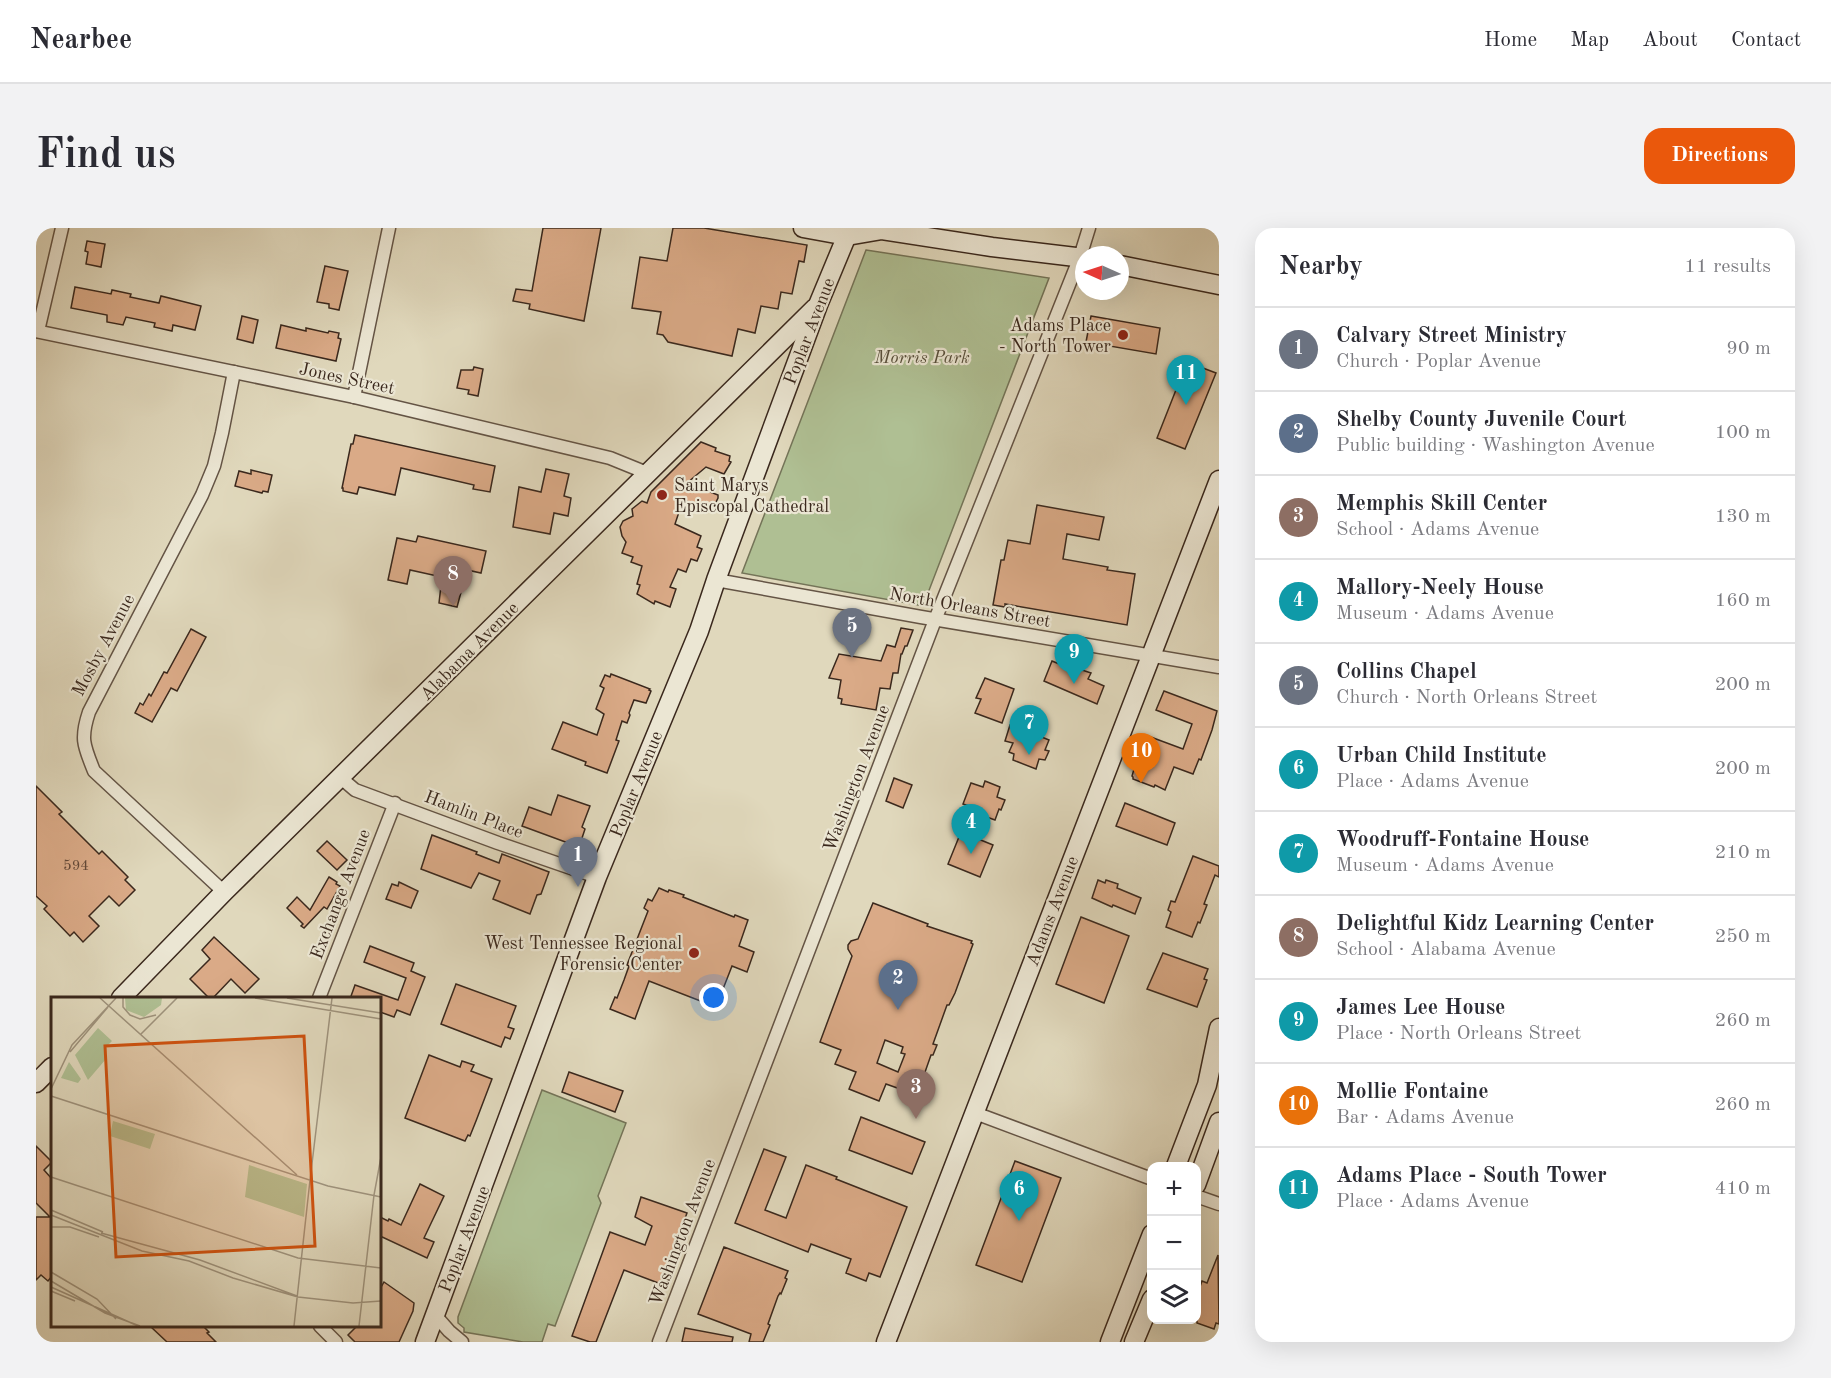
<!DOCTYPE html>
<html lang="en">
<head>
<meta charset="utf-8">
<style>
	body { margin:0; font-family:"Old Standard TT",serif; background:#f2f2f3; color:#2b2b33 }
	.controls { position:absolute; right:18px; bottom:18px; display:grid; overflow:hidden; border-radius:12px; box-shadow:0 6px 24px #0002 }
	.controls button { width:54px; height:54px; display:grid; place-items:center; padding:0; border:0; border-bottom:2px solid #e1e1e2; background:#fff; color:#2b2b33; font:30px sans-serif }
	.compass { position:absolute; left:1039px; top:18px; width:54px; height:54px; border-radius:50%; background:#fff; box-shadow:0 6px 24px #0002; rotate:273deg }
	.you { position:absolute; left:678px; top:770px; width:21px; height:21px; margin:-15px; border:4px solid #fff; border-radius:50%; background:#1a73e8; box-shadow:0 0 0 9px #1a73e833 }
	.badge { display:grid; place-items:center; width:39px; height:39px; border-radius:50%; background:#ea580c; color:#fff; font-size:20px; font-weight:700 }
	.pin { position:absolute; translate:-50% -50px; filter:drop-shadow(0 2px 3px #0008) }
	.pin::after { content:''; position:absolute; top:32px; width:21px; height:18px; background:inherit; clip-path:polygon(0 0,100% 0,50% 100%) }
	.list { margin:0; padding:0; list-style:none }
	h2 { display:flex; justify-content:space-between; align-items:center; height:78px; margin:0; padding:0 24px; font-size:26px }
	h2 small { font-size:20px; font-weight:400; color:#7c7c81 }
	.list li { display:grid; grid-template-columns:39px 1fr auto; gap:18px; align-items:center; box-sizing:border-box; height:84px; padding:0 24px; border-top:2px solid #e1e1e2 }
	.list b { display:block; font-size:22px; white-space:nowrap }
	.list p { margin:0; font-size:20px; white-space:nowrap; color:#7c7c81 }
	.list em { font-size:20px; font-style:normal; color:#7c7c81 }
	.icon { flex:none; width:33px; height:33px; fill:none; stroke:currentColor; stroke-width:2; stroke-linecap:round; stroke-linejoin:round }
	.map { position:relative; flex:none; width:1183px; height:1114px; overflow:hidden; border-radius:18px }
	header { display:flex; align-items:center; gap:36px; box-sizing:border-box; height:84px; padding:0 30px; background:#fff; border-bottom:2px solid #e1e1e2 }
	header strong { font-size:28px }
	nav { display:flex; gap:33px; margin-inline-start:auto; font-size:21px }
	.intro { display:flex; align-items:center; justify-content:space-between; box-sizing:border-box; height:144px; padding:0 36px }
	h1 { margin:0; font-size:42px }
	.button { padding:15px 27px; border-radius:18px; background:#ea580c; color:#fff; font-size:21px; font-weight:700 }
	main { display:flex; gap:36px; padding:0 36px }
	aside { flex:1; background:#fff; border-radius:18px; box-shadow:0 6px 24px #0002 }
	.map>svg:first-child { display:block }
	.green { fill:#afbf93; stroke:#747458; stroke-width:1.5 }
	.building { fill:#daaa87; stroke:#3a281d; stroke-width:1.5; fill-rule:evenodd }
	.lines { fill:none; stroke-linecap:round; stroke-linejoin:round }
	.street-casing { stroke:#645445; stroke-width:15 }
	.secondary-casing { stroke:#3a281d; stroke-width:21 }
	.street { stroke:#ebe6d3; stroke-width:12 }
	.secondary { stroke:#ebe6d3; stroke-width:18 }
	.poi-dot { fill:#8f2418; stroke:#ebe6d3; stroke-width:2 }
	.labels { text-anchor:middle; stroke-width:4.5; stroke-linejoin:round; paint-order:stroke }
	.number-label { font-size:15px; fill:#624838 }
	.poi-label { font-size:18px; fill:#3a281d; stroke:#ebe6d3; text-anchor:end }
	.street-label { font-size:18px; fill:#3a281d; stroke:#ebe6d3 }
	.park-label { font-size:18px; font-style:italic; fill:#574e3a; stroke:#ebe6d3 }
	.inset-road { fill:none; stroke:#9e927c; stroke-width:1.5 }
	.view { fill:#ce520f; fill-opacity:0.15; stroke:#ce520f; stroke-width:3 }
	.inset-edge { fill:none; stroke:#3a281d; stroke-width:3 }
</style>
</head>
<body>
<header>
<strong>Nearbee</strong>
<nav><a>Home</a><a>Map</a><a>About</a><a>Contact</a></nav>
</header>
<div class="intro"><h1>Find us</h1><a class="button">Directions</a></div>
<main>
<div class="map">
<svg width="1183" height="1114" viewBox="0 0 1183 1114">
	<rect width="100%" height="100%" fill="#e0d8bc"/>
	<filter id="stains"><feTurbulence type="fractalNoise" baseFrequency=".00333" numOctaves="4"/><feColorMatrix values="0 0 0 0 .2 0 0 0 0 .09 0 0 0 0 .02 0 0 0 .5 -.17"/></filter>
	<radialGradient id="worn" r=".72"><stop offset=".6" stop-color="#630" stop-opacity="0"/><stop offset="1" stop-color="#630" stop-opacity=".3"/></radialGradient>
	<g class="green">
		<polygon points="830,22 1013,50 887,378 706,345"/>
		<polygon points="506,862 590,895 562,968 565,975 519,1098 512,1096 506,1114 487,1114 428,1104 428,1100 422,1095 422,1089"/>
	</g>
	<g class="building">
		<polygon points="507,0 565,0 548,93 493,81 494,76 477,73 480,61 496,63"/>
		<polygon points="637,0 668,0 771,17 768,34 763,33 756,66 745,64 742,81 725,78 719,105 702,101 696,128 632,114 627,107 621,106 625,84 596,80 604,29 631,33"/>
		<polygon points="51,13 69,16 65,39 50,36 52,24 49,23"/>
		<polygon points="289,38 312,43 303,82 293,80 293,76 281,74"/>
		<polygon points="39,59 75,66 76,62 95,66 94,69 123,75 125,68 165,78 159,102 137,97 136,103 118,99 119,95 90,89 87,97 71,94 71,87 35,80"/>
		<polygon points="206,88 222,92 217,115 201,111"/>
		<polygon points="1055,88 1124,100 1120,126 1050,114"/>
		<polygon points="245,97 270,103 270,100 292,105 293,103 303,105 302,110 305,111 300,133 240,120"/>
		<polygon points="1151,134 1180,145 1149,221 1121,210"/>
		<polygon points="438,139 447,141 442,168 432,166 433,162 421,160 425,142 437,142"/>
		<polygon points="319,207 459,238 454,264 437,261 438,257 365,240 359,267 323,259 321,266 307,263 307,260 306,260 315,216 317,216"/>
		<polygon points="665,214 680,220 679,223 694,228 693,233 695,234 688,246 670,239 651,255 682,267 682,270 676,282 647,272 639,296 665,308 661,319 666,321 661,333 655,331 650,344 642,341 634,359 640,361 634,379 619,373 618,376 601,366 604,357 601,356 606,338 595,334 597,329 586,325 590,314 586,308 584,299 587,293 597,288 596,281 606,273 611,275 615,264"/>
		<polygon points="510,241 533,246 528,268 535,270 532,288 518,285 514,306 477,299 483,259 505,264"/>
		<polygon points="215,242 236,247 232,264 227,263 226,265 199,258 203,243 215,246"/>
		<polygon points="1001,277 1068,289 1063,312 1031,306 1027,331 1072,339 1071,342 1099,346 1091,397 969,376 969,379 957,377 965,332 968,332 972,312 994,316"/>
		<polygon points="382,308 450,323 445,345 431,342 421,379 403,375 406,349 374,342 371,356 352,352 361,310 380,314"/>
		<polygon points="865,400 877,402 871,418 869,418 866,426 865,426 862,445 857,445 854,461 844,460 840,482 805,476 806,471 802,470 805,452 793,450 803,426 845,433 851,417 859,419"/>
		<polygon points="155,401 170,409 141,463 135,460 116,494 99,485 104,475 107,477 113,466 115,468 128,444 131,445"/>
		<polygon points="1016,433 1040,443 1046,442 1055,445 1052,451 1068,458 1061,476 1008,453"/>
		<polygon points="575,446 614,461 613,462 615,463 610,475 598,472 593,485 594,487 591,495 586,493 580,512 583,513 571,545 549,537 550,534 516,521 527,494 561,507 568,486 560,481 568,460 564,458 569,447 574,449"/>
		<polygon points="949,450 978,461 966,495 939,485 945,471 940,470"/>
		<polygon points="1128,463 1181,483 1176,502 1165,532 1163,531 1157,546 1138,539 1129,562 1119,557 1118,559 1097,551 1097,549 1096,548 1101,531 1103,532 1112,508 1147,521 1156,496 1120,482"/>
		<polygon points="974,497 987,502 993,503 998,501 1002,503 1003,508 1013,512 1009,522 1013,523 1009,532 1003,531 1000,541 977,532 978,526 973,524 977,515 969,513"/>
		<polygon points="858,550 876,557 867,580 850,573"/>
		<polygon points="949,553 964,559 961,569 969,572 965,582 963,581 959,592 937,584 939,580 927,576 935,555 947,559"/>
		<polygon points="0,558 26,584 23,586 63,626 66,623 92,649 89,652 99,662 83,678 73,668 53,688 63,698 47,714 38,704 34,708 8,681 11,678 0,668"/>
		<polygon points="522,567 554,578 546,599 549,601 543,619 486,598 493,579 515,587"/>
		<polygon points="1089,575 1139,595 1131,617 1080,598"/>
		<polygon points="925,604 957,617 944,649 912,636"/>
		<polygon points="396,607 441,624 440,626 463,635 466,626 513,644 505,666 501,667 494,686 457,671 464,653 443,645 435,660 385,641"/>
		<polygon points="291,613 311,632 301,642 281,623"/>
		<polygon points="1157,628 1183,638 1183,649 1179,647 1168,676 1171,677 1164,695 1162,694 1156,709 1130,699 1135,684 1132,682 1135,673 1139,674"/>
		<polygon points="293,649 301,654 300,656 304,658 291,681 288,679 268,700 265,698 267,696 251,680 261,669 274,682"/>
		<polygon points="1062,652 1069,655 1070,652 1082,656 1081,660 1105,670 1099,686 1077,677 1076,679 1056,670"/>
		<polygon points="363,654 382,663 375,680 350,671 356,656 362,658"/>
		<polygon points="623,660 632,664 633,662 648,667 647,669 698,689 699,687 712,692 703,718 718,724 711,744 696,738 680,779 613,753 599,791 574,781 579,769 581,770 588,752 593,738 591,737 612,683 608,680 612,671 616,673"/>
		<path d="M837 675 892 696 891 698 936 713 935 715 937 716 919 765 913 777H911L897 816 901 817 897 827H895L881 867 850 856 843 873 813 861 820 844 799 836 805 822 784 814 816 728 812 721V717L815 713 822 711ZM849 812 867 819 865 825 869 826 862 844 841 835Z"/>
		<polygon points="1045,689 1093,708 1068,775 1020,756"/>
		<polygon points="178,709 223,751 209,765 195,751 176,771 174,771 154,751 174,731 166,722"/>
		<polygon points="334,718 378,735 375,743 389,749 374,787 361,782 358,789 344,784 344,771 314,771 319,757 362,772 370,750 328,734"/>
		<polygon points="1127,725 1172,741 1168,751 1171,752 1161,779 1111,761"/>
		<polygon points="420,756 480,778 472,799 478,801 474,811 469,809 465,819 405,796"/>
		<polygon points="393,827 424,839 426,833 438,837 435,843 456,851 440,893 434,908 432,907 429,913 369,890"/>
		<polygon points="533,844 587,863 579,884 526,864"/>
		<polygon points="825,889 889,914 876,946 813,922"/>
		<polygon points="0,918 16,934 8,942 16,951 16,1048 12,1053 5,1047 0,1052 0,989 14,989 0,975"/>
		<polygon points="728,921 750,929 729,982 750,990 770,937 801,949 800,951 871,979 844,1049 833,1045 830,1053 810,1045 815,1031 775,1016 772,1024 699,995"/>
		<polygon points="979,933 1025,950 986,1054 940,1037"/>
		<polygon points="384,956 408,968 388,1010 398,1014 391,1030 344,1008 344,989 352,993 353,991 365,997"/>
		<polygon points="605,969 651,985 625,1056 588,1042 560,1114 554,1114 536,1108 574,1004 609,1017 616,998 599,989"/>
		<polygon points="688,1019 752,1043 749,1050 751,1051 745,1066 744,1065 742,1068 732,1096 734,1097 727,1114 713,1114 715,1106 662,1086"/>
		<polygon points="1182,1027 1183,1096 1180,1095 1178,1101 1161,1095 1161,1067 1166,1053 1171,1055"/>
		<polygon points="348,1054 378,1075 377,1083 363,1114 319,1114 312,1107 321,1098 344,1098 344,1061"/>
		<polygon points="114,1098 167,1098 173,1104 171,1105 180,1114 131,1114"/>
		<polygon points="649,1100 697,1109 696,1114 646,1114"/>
	</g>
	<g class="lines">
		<g class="street-casing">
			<g id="street">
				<polyline points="0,103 318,169 574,230 611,245"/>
				<polyline points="2,103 26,0"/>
				<polyline points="318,169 353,0"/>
				<polyline points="680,352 885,389 1183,439"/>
				<polyline points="305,550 319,562 462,615 561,649"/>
				<path d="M188 664 58 543C48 518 44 511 53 484L166 267 178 238 186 205 198 144"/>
				<polyline points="283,770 359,575"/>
				<polyline points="939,885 1116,951"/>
				<polyline points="1160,968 1183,976"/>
				<polyline points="399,1087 413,1103 426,1114"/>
				<polyline points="284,1098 300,1114"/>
				<polyline points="623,1114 899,392 1044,29 1053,0"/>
			</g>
		</g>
		<g class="secondary-casing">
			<g id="secondary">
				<polyline points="767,0 811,8 846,2 956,19 1048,30"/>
				<polyline points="1084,37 1183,57"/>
				<polyline points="85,770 188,664 779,80"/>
				<polyline points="0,855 16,839"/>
				<polyline points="1140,938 1171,857 1183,800"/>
				<polyline points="1160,957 1183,894"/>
				<polyline points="389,1114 561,649 663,403 680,352 782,77 814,0"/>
				<polyline points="850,1114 1183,252"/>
				<polyline points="1074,1114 1116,1006"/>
				<polyline points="1098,1114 1116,1071"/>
			</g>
		</g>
		<use href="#street" class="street"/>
		<use href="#secondary" class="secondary"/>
	</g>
	<g class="poi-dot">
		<circle cx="1087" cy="107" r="6"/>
		<circle cx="626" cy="267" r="6"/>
		<circle cx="658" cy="725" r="6"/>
	</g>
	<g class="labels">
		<g class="number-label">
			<text x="40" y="642">594</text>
		</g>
		<g class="poi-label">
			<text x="1075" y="103">Adams Place<tspan x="1075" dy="21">- North Tower</tspan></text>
			<text x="638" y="263" text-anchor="start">Saint Marys<tspan x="638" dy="21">Episcopal Cathedral</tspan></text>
			<text x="646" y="721">West Tennessee Regional<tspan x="646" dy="21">Forensic Center</tspan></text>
		</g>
		<g class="street-label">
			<text transform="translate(773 103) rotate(-69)" y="6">Poplar Avenue</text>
			<text transform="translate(311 150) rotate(12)" y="6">Jones Street</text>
			<text transform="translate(934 379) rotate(10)" y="6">North Orleans Street</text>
			<text transform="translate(67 417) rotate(-62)" y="6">Mosby Avenue</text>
			<text transform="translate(433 423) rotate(-45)" y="6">Alabama Avenue</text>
			<text transform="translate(820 550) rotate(-69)" y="6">Washington Avenue</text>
			<text transform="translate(600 556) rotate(-68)" y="6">Poplar Avenue</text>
			<text transform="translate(438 586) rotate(21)" y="6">Hamlin Place</text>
			<text transform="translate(304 666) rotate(-69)" y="6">Exchange Avenue</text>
			<text transform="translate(1016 683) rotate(-69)" y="6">Adams Avenue</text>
			<text transform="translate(646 1004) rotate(-69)" y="6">Washington Avenue</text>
			<text transform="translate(428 1011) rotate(-69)" y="6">Poplar Avenue</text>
		</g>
		<g class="park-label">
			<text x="886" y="135">Morris Park</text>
		</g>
	</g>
	<g transform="translate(15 769)">
		<rect width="330" height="330" fill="#e0d8bc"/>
		<path d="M74 1H111L110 8 93 20 75 13ZM47 31 61 44 54 51 55 62 37 83 24 58ZM18 65 30 82 27 86 10 81ZM62 124 104 137 99 152 59 139ZM198 168 256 187 253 220 194 200Z" fill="#afbf93"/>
		<path class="inset-road" d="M49 1 246 178M72 1V10L79 18 89 22 105 18M204 1 330 22M236 1 330 16M90 37 126 1M19 55 57 10M0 92 21 48 65 1M0 99 277 189 330 200M0 180 247 261 330 271M259 183 281 1M323 198 330 160M0 213 52 235M0 218 91 254 138 264 182 281 247 300M0 230H19L48 240M50 236 149 263 246 299M0 275 46 302 65 322M0 284 54 316 89 329M0 290 87 329M0 294 24 304M247 300 302 306 330 304M243 329 259 183M308 329 323 198"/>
		<path class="view" d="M253 39 264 249 65 260 54 49Z"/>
		<rect width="330" height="330" class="inset-edge"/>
	</g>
	<rect width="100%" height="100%" filter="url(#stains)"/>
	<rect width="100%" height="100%" fill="url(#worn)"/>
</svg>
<div class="controls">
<button>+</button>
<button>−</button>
<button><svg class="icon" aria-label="layers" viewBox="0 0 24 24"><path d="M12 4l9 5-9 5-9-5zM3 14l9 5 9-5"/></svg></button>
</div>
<svg class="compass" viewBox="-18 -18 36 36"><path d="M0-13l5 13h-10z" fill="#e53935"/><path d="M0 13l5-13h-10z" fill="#7c7c81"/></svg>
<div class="you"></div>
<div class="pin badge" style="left:542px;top:659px;background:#6b7280">1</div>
<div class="pin badge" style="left:862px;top:782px;background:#5c6f8a">2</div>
<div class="pin badge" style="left:880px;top:891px;background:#8d6e63">3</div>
<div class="pin badge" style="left:935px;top:626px;background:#0f9aa8">4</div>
<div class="pin badge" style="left:816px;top:430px;background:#6b7280">5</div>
<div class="pin badge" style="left:983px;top:993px;background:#0f9aa8">6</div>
<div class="pin badge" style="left:993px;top:527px;background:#0f9aa8">7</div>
<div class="pin badge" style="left:417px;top:378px;background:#8d6e63">8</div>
<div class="pin badge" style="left:1038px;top:456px;background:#0f9aa8">9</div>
<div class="pin badge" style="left:1105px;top:555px;background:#e8710a">10</div>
<div class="pin badge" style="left:1150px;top:177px;background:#0f9aa8">11</div>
</div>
<aside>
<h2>Nearby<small>11 results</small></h2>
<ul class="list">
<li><span class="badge" style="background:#6b7280">1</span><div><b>Calvary Street Ministry</b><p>Church · Poplar Avenue</p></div><em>90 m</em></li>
<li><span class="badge" style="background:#5c6f8a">2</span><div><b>Shelby County Juvenile Court</b><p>Public building · Washington Avenue</p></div><em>100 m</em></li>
<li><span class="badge" style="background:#8d6e63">3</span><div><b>Memphis Skill Center</b><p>School · Adams Avenue</p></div><em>130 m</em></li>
<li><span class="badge" style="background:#0f9aa8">4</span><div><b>Mallory-Neely House</b><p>Museum · Adams Avenue</p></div><em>160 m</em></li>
<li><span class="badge" style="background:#6b7280">5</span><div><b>Collins Chapel</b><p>Church · North Orleans Street</p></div><em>200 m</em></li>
<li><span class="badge" style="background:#0f9aa8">6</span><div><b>Urban Child Institute</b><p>Place · Adams Avenue</p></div><em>200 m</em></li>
<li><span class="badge" style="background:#0f9aa8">7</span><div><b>Woodruff-Fontaine House</b><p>Museum · Adams Avenue</p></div><em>210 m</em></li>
<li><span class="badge" style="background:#8d6e63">8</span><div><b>Delightful Kidz Learning Center</b><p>School · Alabama Avenue</p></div><em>250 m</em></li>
<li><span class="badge" style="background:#0f9aa8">9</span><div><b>James Lee House</b><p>Place · North Orleans Street</p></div><em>260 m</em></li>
<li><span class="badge" style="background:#e8710a">10</span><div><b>Mollie Fontaine</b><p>Bar · Adams Avenue</p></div><em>260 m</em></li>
<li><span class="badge" style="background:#0f9aa8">11</span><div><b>Adams Place - South Tower</b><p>Place · Adams Avenue</p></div><em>410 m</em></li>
</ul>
</aside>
</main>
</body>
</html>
